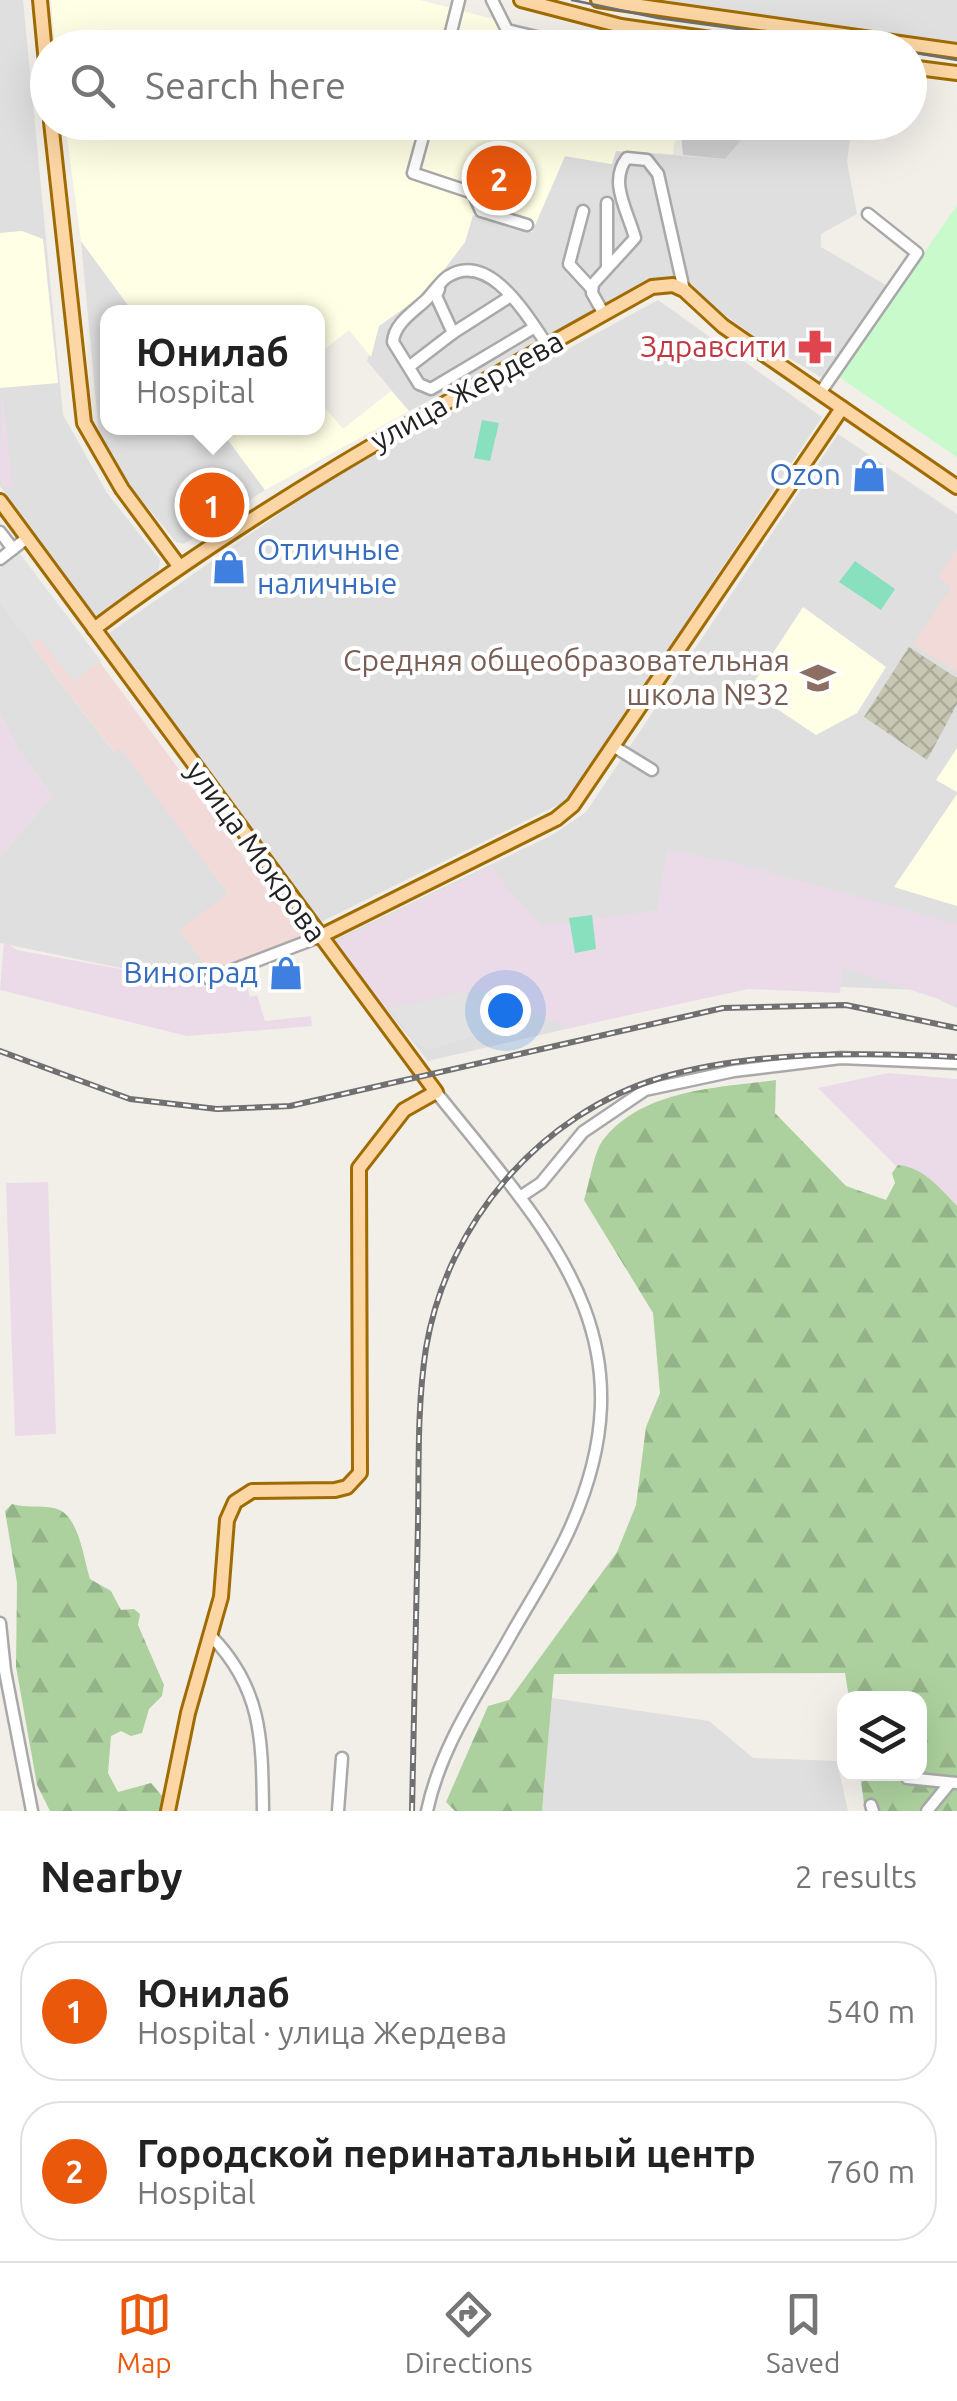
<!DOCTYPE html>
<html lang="en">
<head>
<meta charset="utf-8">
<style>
	body { margin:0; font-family:Ubuntu,sans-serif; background:#f2f2f2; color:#222 }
	.controls { position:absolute; right:30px; bottom:30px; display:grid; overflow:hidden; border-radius:20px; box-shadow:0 10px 40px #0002 }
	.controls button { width:90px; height:90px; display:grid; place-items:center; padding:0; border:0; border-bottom:2px solid #e0e0e0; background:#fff; color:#222; font:50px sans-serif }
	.you { position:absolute; left:505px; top:1010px; width:35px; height:35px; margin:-25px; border:8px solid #fff; border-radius:50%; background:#1a73e8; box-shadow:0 0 0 15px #1a73e833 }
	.badge { display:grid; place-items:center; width:65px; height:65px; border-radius:50%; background:#ea580c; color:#fff; font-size:32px; font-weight:700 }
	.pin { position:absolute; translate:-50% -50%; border:5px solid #fff; box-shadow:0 2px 10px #0006 }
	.popup { position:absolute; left:100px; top:305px; width:225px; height:130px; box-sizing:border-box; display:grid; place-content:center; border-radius:20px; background:#fff; filter:drop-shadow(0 2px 8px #0005); font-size:32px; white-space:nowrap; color:#767676 }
	.popup b { font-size:38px; color:#222 }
	.popup::after { content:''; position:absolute; left:50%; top:100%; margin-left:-20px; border:20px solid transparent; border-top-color:#fff }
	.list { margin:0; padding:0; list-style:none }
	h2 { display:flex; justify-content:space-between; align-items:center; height:130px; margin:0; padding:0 40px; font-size:42px }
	h2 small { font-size:32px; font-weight:400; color:#767676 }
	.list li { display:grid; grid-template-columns:65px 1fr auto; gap:30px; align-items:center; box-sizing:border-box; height:140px; margin:0 20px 20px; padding:0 20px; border:2px solid #e0e0e0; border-radius:40px }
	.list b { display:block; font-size:38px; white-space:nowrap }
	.list p { margin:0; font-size:32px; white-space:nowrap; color:#767676 }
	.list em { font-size:32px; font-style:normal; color:#767676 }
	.icon { flex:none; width:55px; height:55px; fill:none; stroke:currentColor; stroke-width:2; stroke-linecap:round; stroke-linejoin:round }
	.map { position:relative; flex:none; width:957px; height:1811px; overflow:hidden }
	.search { position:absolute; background:#fff; box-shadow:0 10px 40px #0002; left:30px; right:30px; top:30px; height:110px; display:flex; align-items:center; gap:25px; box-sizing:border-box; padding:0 35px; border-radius:55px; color:#767676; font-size:38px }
	.sheet { height:450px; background:#fff }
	nav { display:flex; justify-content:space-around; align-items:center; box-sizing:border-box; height:140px; border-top:2px solid #e0e0e0; background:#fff; font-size:28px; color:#767676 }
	nav a { display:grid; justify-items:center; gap:5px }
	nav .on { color:#ea580c }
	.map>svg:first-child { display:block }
	.residential { fill:#e0dfdf }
	.commercial { fill:#f2dad9 }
	.industrial { fill:#ebdbe8 }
	.education { fill:#ffffe5 }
	.religious { fill:#d0d0d0 }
	.construction { fill:url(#construction-cross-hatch) }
	.forest { fill:url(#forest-firs) }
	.park { fill:#c8facc }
	.pitch { fill:#88e0be }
	.parking { fill:#e2e2e2 }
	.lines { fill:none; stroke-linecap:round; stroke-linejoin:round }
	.minor-casing { stroke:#a9a9a9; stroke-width:15 }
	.major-casing { stroke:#a06b00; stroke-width:18 }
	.minor { stroke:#fff; stroke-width:10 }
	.major { stroke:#fcd6a4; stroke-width:12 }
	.tram { stroke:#707070; stroke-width:2.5 }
	.rail-casing { stroke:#707070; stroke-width:6 }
	.rail { stroke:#fff; stroke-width:2.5; stroke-dasharray:8; stroke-linecap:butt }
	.labels { text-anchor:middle; stroke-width:8; stroke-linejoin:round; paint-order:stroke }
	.health-label { font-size:30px; fill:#be3a42; stroke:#fff; text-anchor:end }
	.street-label { font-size:30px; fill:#222; stroke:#fff }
	.shop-label { font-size:30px; fill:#366cbe; stroke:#fff; text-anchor:end }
	.education-label { font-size:30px; fill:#785e54; stroke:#fff; text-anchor:end }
</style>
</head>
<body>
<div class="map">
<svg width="957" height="1811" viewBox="0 0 957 1811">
	<defs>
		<pattern id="construction-cross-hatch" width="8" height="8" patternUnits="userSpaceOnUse" patternTransform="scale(2.5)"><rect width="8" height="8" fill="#c7c7b4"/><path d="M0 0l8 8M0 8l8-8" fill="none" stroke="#abab9a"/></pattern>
		<pattern id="forest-firs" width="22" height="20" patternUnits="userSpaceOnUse" patternTransform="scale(2.5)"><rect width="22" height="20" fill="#add19e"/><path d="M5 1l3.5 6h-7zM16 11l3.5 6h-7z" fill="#95b388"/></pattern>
	</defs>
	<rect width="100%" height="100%" fill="#f2efe9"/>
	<g class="residential">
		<polygon points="0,0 23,0 63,415 107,493 160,560 158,574 100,616 92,613 0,486"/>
		<polygon points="635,0 957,0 957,44 669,7"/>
		<polygon points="756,123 852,123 847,162 857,214 821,234 821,247 886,285 824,379 764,343 671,276 409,411 367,361 379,326 427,292 465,242 473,215 532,232 565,156 611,164 616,151 725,159"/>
		<polygon points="81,241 133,312 107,312 107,428 219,428 265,490 184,544 176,542 121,475 99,434"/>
		<polygon points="658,300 822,417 568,800 317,924 109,633 329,479"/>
		<polygon points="838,434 957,514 957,1008 919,990 761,984 428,1061 332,941 552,835 586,812"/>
		<polygon points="0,603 113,751 120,747 268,947 200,977 194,965 164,977 0,943 0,857 52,796 18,749 0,713"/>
		<polygon points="552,1698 709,1721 753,1758 837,1761 848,1811 542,1811"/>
	</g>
	<g class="commercial">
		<polygon points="957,549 957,672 914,644 951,587 938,576"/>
		<polygon points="20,554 302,936 212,974 179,931 228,893 120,748 114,752 0,603 0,569"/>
	</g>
	<g class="industrial">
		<polygon points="2,390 12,486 5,488 0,481"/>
		<polygon points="0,713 18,749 52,796 0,857"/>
		<polygon points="667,850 735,863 957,924 957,1005 843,968 840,993 748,989 569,1028 476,989 383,1009 334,943 492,866 507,889 543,926 657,910"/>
		<polygon points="4,941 17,950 164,977 194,965 204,987 243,972 250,997 257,995 265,1021 311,1016 312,1026 187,1036 0,990"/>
		<polygon points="888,1073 957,1079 957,1227 818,1088"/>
		<polygon points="48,1182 56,1434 15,1436 6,1183"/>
	</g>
	<g class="education">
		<polygon points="51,0 420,0 602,47 55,47"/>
		<polygon points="65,123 677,123 673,154 616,151 612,164 565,156 532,232 473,215 465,242 427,292 379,326 371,357 349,330 317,355 317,312 133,312 81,241"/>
		<polygon points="22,231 43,239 58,383 0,388 0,233"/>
		<polygon points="391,391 409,411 265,490 219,428 317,428 317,398 343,429"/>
		<polygon points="803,607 886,667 857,713 816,735 749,690"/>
		<polygon points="957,748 957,792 936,780"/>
		<polygon points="957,794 957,906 894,887"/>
	</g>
	<polygon class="religious" points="680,123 755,122 755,124 725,159 683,155"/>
	<polygon class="construction" points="909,647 957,678 957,704 927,760 864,717"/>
	<g class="forest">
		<path d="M776 1080 775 1113 846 1186 886 1200 895 1183 892 1173 898 1165C923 1167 940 1188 957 1206V1811H865L860 1774H920V1698H849L845 1673 554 1674 542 1811H455L446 1802 488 1706 509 1700 617 1552 636 1505 646 1427 660 1393 653 1313 584 1200C590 1182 593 1154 603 1140 643 1089 717 1088 776 1080Z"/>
		<path d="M12 1504C26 1508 40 1505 54 1508 79 1513 83 1557 90 1579L111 1591 121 1610 134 1609 140 1614 138 1625 164 1685 162 1696 149 1709 142 1733 131 1736 121 1731 111 1736 108 1773 118 1792 151 1783 163 1797 162 1811H50L37 1785 16 1667 17 1583 5 1511Z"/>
	</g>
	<polygon class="park" points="957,205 957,457 839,377"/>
	<g class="pitch">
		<polygon points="482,420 499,423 490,461 474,458"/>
		<polygon points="855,561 895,589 881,610 839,582"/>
		<polygon points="592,915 596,949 575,953 569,918"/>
	</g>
	<g class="parking">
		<polygon points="20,554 101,661 74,682 40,638 31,644 0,603 0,569"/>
		<polygon points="467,991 482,1012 480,1034 428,1050 414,1041 389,1008"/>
	</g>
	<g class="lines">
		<g class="minor-casing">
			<g id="minor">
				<polyline points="492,0 507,30 566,44"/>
				<polyline points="447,48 459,0"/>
				<polyline points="496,48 516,33"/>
				<polyline points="427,122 413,173 473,193 481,211 527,225"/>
				<polyline points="583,211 569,264 592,289"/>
				<polyline points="607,268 607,203"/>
				<path d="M604 314 592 293 593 284 635 238C628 211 608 182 627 158L647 160 658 174 684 290"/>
				<path d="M535 327 431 389 419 384 393 342C394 324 413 312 426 300 433 293 440 282 447 277 490 249 528 318 548 346"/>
				<polyline points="453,333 511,296"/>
				<polyline points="410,366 453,333 436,296 439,289"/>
				<polyline points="820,393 917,253 868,214"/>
				<polyline points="0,532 13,549"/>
				<polyline points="0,559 27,538"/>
				<polyline points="613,746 652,770"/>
				<polyline points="209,979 319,937"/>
				<polyline points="520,1197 541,1183 583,1132 645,1090 734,1071 841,1058 957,1063"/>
				<polyline points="0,1623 5,1671 32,1811"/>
				<path d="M212 1637C263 1690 262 1742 263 1811"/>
				<polyline points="907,1778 957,1783"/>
				<polyline points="871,1805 873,1811"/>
				<polyline points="338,1811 342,1758"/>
				<path d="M427 1811C441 1745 480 1691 512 1633 532 1598 555 1563 571 1526 655 1336 548 1232 436 1092"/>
				<polyline points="927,1811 949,1784"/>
			</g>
		</g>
		<g class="major-casing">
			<g id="major">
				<polyline points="40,0 48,85"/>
				<polyline points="521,0 621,26 773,48"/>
				<polyline points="598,0 957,51"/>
				<polyline points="910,67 957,73"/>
				<polyline points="51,122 84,423 122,489 179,566"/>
				<polyline points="0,501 436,1092 404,1110 359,1168 360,1473 347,1487 335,1490 252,1491 235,1502 227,1520 221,1597 188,1713 168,1811"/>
				<path d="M94 629C269 497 461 394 652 287L673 285 684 290 723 326 957 487"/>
				<polyline points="319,937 556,819 573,805 842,408"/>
			</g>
		</g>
		<use href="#minor" class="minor"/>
		<use href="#major" class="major"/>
		<g class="tram">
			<polyline points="572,0 658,18 877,48"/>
			<polyline points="910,52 957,60"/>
		</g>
		<g class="rail-casing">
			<g id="rail">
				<polyline points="0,1051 130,1099 217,1109 290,1106 723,1008 846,1005 957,1028"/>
				<path d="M412 1811C414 1715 416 1619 418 1523 419 1465 417 1406 426 1348 447 1223 540 1113 663 1077 752 1051 865 1052 957 1057"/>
			</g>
		</g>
		<use href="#rail" class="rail"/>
	</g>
	<defs>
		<g id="pharmacy-bare" transform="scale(2.7)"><path d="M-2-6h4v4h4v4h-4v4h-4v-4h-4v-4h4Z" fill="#e0444e" stroke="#fff" stroke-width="2.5" paint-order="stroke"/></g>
		<g id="shop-bare" transform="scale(2.7)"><path d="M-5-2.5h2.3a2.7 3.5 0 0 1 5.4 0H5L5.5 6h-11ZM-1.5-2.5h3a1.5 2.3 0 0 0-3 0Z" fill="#3f7fe0" stroke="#fff" stroke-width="2.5" paint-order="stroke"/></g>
		<g id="school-bare" transform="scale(2.7)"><path d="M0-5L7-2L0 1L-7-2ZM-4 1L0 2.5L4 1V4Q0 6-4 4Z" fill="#8d6e63" stroke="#fff" stroke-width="2.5" paint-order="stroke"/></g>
	</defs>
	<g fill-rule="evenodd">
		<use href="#pharmacy-bare" x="815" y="347"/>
		<use href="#shop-bare" x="869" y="475"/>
		<use href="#shop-bare" x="229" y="567"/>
		<use href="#school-bare" x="818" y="678"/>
		<use href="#shop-bare" x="286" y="973"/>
	</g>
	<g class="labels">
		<g class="health-label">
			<text x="787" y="357">Здравсити</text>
		</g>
		<g class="street-label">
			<text transform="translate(467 391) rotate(-29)" y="10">улица Жердева</text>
			<text transform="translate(256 852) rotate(54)" y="10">улица Мокрова</text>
		</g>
		<g class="shop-label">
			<text x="841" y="485">Ozon</text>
			<text x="257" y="560" text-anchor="start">Отличные<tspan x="257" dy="34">наличные</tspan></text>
			<text x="258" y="983">Виноград</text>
		</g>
		<g class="education-label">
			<text x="790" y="671">Средняя общеобразовательная<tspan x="790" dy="34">школа №32</tspan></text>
		</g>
	</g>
</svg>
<div class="controls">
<button><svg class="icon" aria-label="layers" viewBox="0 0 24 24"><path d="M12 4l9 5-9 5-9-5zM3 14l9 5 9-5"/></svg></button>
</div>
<div class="you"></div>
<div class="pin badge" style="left:212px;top:505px">1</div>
<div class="popup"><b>Юнилаб</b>Hospital</div>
<div class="pin badge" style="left:499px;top:178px">2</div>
<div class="search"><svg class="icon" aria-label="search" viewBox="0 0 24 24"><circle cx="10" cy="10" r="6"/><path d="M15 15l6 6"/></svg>Search here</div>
</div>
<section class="sheet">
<h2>Nearby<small>2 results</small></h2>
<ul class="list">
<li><span class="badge">1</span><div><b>Юнилаб</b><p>Hospital · улица Жердева</p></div><em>540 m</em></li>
<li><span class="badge">2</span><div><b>Городской перинатальный центр</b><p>Hospital</p></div><em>760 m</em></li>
</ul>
</section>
<nav>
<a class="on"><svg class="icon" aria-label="map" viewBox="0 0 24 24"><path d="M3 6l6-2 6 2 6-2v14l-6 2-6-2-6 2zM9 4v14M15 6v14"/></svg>Map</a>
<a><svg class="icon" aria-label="directions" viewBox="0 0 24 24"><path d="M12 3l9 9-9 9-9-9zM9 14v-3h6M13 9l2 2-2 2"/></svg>Directions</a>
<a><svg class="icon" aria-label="saved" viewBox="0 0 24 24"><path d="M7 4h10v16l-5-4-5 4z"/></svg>Saved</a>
</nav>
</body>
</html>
